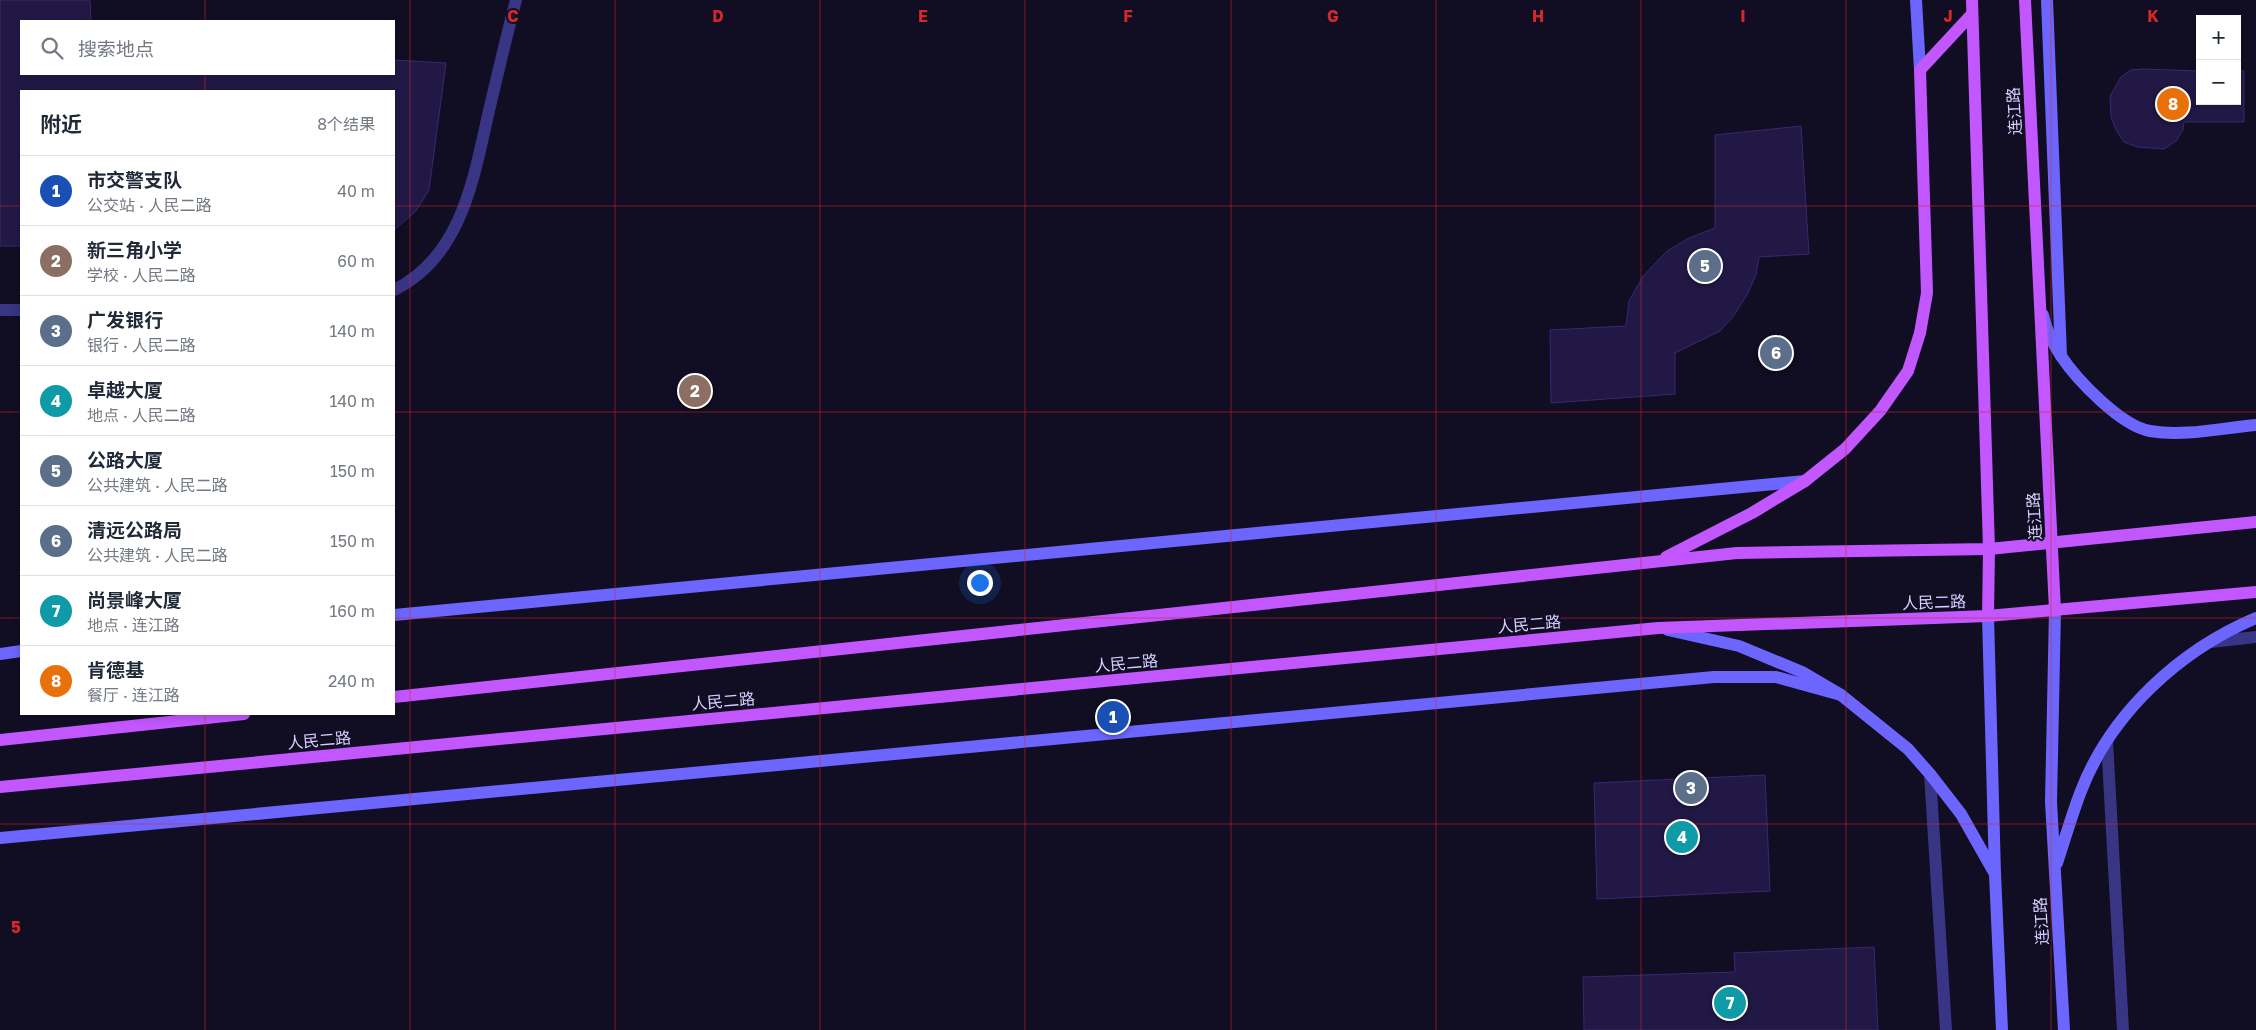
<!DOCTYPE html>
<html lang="zh">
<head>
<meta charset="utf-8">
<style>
	body { margin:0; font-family:"Golos Text","Noto Sans SC",sans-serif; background:#f6f6f7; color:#1f2937 }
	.controls { position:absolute; right:15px; top:15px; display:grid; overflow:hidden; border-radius:0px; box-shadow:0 2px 8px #0003 }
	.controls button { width:45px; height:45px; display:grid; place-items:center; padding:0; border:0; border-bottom:1px solid #e0e1e3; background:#fff; color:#1f2937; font:25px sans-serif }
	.you { position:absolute; left:979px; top:582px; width:18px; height:18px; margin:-12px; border:4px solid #fff; border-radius:50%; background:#1a73e8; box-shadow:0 0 0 8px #1a73e833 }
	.badge { display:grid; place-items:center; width:32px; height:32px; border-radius:50%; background:#117a8f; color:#fff; font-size:16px; font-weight:700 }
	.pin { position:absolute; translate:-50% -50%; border:2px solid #fff; box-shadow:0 1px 5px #0006 }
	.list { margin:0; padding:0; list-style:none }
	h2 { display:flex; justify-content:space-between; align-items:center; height:65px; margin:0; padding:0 20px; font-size:21px }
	h2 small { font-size:16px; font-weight:400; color:#747a83 }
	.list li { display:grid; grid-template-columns:32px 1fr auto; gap:15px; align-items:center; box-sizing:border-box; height:70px; padding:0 20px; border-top:1px solid #e0e1e3 }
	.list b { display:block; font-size:19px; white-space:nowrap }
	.list p { margin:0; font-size:16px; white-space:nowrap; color:#747a83 }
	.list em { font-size:16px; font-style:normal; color:#747a83 }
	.icon { flex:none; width:28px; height:28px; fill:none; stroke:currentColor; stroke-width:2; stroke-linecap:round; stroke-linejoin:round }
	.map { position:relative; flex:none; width:2256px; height:1030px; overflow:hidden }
	.search { position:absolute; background:#fff; box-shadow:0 2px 8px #0003; left:20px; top:20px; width:375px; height:55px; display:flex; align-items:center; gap:12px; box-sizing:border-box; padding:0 18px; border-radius:0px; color:#747a83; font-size:19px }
	.panel { position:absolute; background:#fff; box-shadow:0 2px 8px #0003; left:20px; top:90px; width:375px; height:625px; border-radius:0px }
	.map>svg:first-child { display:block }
	.building { fill:#221845; stroke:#382873 }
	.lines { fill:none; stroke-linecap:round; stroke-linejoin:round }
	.minor { stroke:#393585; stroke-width:12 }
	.tertiary { stroke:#393585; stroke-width:12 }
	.secondary { stroke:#6c66ff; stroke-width:12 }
	.primary { stroke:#c256ff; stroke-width:12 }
	.grid { fill:none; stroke:#d62828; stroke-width:1; stroke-opacity:0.55 }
	.labels { text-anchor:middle; stroke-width:4; stroke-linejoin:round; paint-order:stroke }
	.street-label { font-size:16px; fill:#d5cfff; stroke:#110d23 }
	.grid-label { font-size:16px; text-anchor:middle; font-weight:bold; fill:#d62828; stroke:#110d23; stroke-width:4; stroke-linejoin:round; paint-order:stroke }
</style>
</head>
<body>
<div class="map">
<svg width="2256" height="1030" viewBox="0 0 2256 1030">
	<rect width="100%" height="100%" fill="#110d23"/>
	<g class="building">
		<polygon points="0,0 90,0 91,21 21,21 21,74 394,74 394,60 446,63 429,190 416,211 394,230 394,91 21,91 21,246 0,246"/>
		<polygon points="2143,69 2200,71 2200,101 2237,101 2237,71 2244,71 2244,122 2184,122 2183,130 2176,141 2164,149 2137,147 2124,142 2116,130 2111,117 2110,96 2121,77 2131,70"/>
		<polygon points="1801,126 1809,254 1759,257 1756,275 1747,295 1733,317 1720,331 1675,353 1675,394 1551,403 1550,330 1626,326 1629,301 1643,276 1667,251 1689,238 1715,228 1715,135"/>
		<polygon points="1765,775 1770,891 1597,899 1594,783"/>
		<polygon points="1874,947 1878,1030 1584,1030 1583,977 1735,972 1734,953"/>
	</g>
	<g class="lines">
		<g class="minor">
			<path d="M394 290C461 257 473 181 488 115 497 77 506 38 516 0"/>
			<polyline points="0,310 21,310"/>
			<polyline points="2107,741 2123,1030"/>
			<polyline points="1930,774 1946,1030"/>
		</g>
		<polyline class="tertiary" points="2211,642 2256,637"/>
		<g class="secondary">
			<polyline points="1916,0 1920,70"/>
			<polyline points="2047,0 2061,356"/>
			<path d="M2043 315C2046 329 2053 344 2061 356 2077 380 2121 426 2150 431 2184 437 2222 428 2256 425"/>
			<polyline points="2055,610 2051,802 2064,1030"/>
			<polyline points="394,615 1805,481"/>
			<polyline points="1988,616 1995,874 2002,1030"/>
			<polyline points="1668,630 1739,646 1802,672 1841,695 1908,749 1930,774 1961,814 1995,874"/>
			<polyline points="0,654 21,651"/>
			<polyline points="0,838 1714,677 1776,677 1841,695"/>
			<path d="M2057 863C2065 839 2072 814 2081 791 2111 713 2180 650 2256 618"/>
		</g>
		<g class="primary">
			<polyline points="1972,0 1989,549 1988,616"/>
			<polyline points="2025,0 2055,610"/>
			<polyline points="1666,557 1752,513 1805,481 1845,449 1880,411 1908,371 1920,333 1927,293 1920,70 1972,14"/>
			<polyline points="394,697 1737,553 1989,549 2256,522"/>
			<polyline points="0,740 244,714"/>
			<polyline points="0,787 1658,628 1988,616 2256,592"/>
		</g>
	</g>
	<path class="grid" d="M205 0V21M410 0V1030M615 0V1030M820 0V1030M1025 0V1030M1231 0V1030M1436 0V1030M1641 0V1030M1846 0V1030M2051 0V1030M205 74V91M0 206H21M394 206H2256M0 412H21M394 412H2256M0 618H21M394 618H2256M205 714V1030M0 824H2256"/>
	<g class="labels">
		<g class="street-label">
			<text transform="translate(2014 111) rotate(-93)" y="6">连江路</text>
			<text transform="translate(2034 516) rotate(-93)" y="6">连江路</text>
			<text transform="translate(1934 602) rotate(-2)" y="6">人民二路</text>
			<text transform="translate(1529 624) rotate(-5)" y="6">人民二路</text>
			<text transform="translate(1126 663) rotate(-5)" y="6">人民二路</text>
			<text transform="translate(723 701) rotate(-5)" y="6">人民二路</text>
			<text transform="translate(319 740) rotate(-5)" y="6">人民二路</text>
			<text transform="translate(2041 921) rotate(-93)" y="6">连江路</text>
		</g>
	</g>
	<g class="grid-label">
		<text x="513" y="22">C</text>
		<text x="718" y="22">D</text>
		<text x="923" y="22">E</text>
		<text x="1128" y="22">F</text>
		<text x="1333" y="22">G</text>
		<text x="1538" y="22">H</text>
		<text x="1743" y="22">I</text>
		<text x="1948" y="22">J</text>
		<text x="2153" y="22">K</text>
		<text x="16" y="933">5</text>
	</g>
</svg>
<div class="controls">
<button>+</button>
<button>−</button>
</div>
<div class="you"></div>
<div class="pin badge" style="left:1113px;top:717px;background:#1a4fb4">1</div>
<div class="pin badge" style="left:695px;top:391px;background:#8d6e63">2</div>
<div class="pin badge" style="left:1691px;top:788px;background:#5c6f8a">3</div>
<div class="pin badge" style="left:1682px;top:837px;background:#0f9aa8">4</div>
<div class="pin badge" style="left:1705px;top:266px;background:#5c6f8a">5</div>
<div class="pin badge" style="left:1776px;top:353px;background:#5c6f8a">6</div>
<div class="pin badge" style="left:1730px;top:1003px;background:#0f9aa8">7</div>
<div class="pin badge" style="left:2173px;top:104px;background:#e8710a">8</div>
<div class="search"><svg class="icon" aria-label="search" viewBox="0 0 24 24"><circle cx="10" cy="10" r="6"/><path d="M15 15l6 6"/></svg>搜索地点</div>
<section class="panel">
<h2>附近<small>8个结果</small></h2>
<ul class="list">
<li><span class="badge" style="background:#1a4fb4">1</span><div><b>市交警支队</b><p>公交站 · 人民二路</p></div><em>40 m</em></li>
<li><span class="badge" style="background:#8d6e63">2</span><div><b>新三角小学</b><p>学校 · 人民二路</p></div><em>60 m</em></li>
<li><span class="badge" style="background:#5c6f8a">3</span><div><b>广发银行</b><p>银行 · 人民二路</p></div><em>140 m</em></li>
<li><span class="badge" style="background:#0f9aa8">4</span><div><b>卓越大厦</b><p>地点 · 人民二路</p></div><em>140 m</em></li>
<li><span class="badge" style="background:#5c6f8a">5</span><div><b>公路大厦</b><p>公共建筑 · 人民二路</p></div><em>150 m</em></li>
<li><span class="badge" style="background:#5c6f8a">6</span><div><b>清远公路局</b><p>公共建筑 · 人民二路</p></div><em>150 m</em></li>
<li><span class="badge" style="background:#0f9aa8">7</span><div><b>尚景峰大厦</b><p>地点 · 连江路</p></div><em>160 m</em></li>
<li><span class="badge" style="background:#e8710a">8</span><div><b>肯德基</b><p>餐厅 · 连江路</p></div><em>240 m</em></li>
</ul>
</section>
</div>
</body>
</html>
